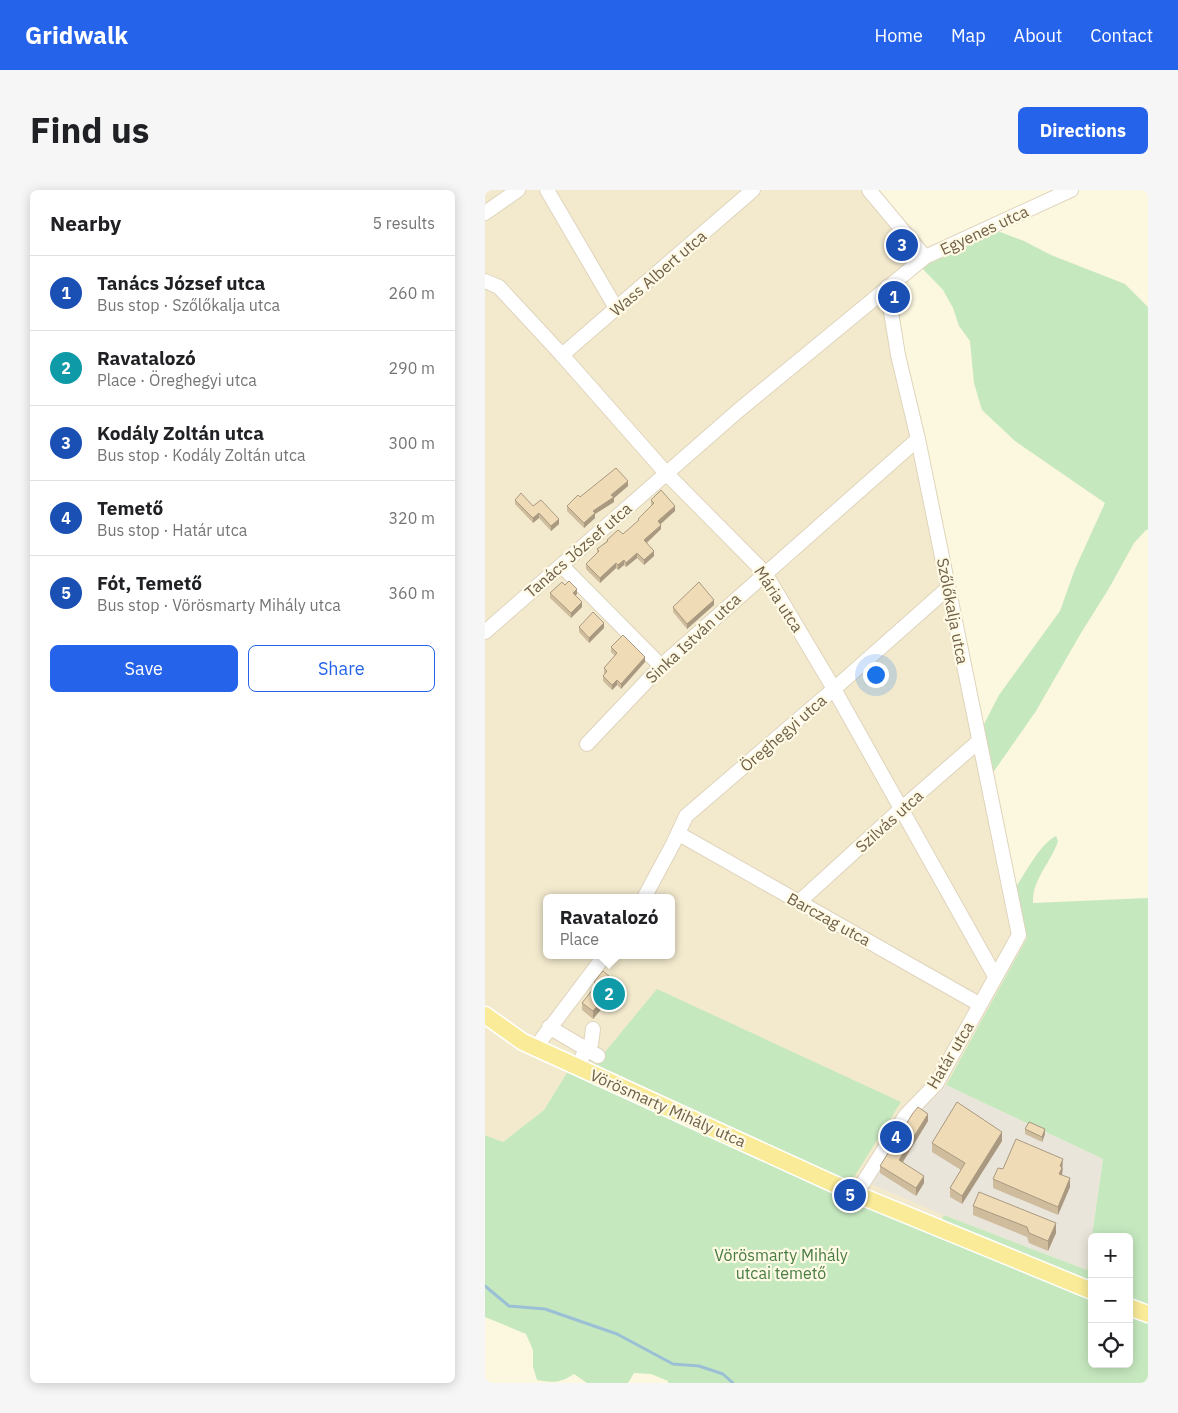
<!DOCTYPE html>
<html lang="en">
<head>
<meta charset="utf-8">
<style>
	body { margin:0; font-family:"IBM Plex Sans",sans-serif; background:#f6f6f6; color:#202124 }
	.controls { position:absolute; right:15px; bottom:15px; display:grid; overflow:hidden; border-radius:8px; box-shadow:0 2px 12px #0003 }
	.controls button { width:45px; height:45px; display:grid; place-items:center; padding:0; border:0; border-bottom:1px solid #e0e0e0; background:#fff; color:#202124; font:25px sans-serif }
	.you { position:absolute; left:390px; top:484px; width:18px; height:18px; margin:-12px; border:4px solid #fff; border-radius:50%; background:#1a73e8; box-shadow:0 0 0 8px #1a73e833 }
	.badge { display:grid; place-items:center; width:32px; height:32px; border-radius:50%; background:#2563eb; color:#fff; font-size:16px; font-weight:700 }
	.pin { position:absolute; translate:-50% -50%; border:2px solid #fff; box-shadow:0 1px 5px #0006 }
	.popup { position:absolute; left:58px; top:704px; width:132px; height:65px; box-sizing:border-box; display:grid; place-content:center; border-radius:8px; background:#fff; filter:drop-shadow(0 1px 4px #0005); font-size:16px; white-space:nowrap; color:#757577 }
	.popup b { font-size:19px; color:#202124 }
	.popup::after { content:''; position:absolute; left:50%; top:100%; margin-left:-10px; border:10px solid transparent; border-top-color:#fff }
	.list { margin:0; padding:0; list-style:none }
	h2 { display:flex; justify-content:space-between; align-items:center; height:65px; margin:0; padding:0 20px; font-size:21px }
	h2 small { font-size:16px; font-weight:400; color:#757577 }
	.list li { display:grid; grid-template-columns:32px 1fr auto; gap:15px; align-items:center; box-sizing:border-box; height:75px; padding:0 20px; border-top:1px solid #e0e0e0 }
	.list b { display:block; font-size:19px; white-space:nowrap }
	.list p { margin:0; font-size:16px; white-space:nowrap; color:#757577 }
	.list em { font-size:16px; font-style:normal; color:#757577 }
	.actions { display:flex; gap:10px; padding:15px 20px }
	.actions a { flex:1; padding:11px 0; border:1px solid #2563eb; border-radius:8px; text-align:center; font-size:18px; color:#2563eb }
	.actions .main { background:#2563eb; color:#fff }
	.icon { flex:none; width:28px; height:28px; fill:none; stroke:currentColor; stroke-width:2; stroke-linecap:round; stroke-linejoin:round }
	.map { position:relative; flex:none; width:663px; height:1193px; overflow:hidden; border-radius:8px }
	header { display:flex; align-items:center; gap:30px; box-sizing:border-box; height:70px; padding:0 25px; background:#2563eb; color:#fff }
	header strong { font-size:24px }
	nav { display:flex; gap:28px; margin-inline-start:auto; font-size:18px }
	.intro { display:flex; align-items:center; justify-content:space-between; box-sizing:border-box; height:120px; padding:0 30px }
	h1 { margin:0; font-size:35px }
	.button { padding:12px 22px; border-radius:8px; background:#2563eb; color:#fff; font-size:18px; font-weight:700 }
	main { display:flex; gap:30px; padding:0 30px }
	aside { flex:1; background:#fff; border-radius:8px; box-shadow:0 2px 12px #0003 }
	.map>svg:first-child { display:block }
	.residential { fill:#f3eace; fill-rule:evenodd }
	.industrial { fill:#eae5db }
	.green { fill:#c6e8bf; fill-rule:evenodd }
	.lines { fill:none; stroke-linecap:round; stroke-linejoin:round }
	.stream { stroke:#9bc0d6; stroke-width:3 }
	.minor-casing { stroke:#dfd4bc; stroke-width:16 }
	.major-casing { stroke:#fff; stroke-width:19 }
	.minor { stroke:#fff; stroke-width:14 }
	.major { stroke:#faeb98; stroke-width:16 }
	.wall { fill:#cebc9d }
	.shaded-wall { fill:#a89980 }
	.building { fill:#f0dbb7; stroke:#a89980 }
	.labels { text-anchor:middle; stroke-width:4.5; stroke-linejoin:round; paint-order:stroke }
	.street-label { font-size:16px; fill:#716048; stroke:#fffae5 }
	.park-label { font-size:16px; fill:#477c42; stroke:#fffae5 }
</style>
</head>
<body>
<header>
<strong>Gridwalk</strong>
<nav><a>Home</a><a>Map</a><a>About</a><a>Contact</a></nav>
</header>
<div class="intro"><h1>Find us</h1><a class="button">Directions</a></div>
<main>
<aside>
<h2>Nearby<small>5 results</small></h2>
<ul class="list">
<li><span class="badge" style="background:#1a4fb4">1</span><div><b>Tanács József utca</b><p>Bus stop · Szőlőkalja utca</p></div><em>260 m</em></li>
<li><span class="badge" style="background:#0f9aa8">2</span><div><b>Ravatalozó</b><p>Place · Öreghegyi utca</p></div><em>290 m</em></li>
<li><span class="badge" style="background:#1a4fb4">3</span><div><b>Kodály Zoltán utca</b><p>Bus stop · Kodály Zoltán utca</p></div><em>300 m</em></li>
<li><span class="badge" style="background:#1a4fb4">4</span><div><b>Temető</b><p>Bus stop · Határ utca</p></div><em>320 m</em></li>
<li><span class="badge" style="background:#1a4fb4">5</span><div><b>Fót, Temető</b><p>Bus stop · Vörösmarty Mihály utca</p></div><em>360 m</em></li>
</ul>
<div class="actions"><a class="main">Save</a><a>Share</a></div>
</aside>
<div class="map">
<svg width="663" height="1193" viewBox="0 0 663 1193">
	<rect width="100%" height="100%" fill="#fcf7df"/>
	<path class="residential" d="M0 0H395L448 68 403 102 542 748 461 895 460 1025 451 1044 83 881 59 920 18 952 0 945ZM62 708H186V765H62Z"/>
	<polygon class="industrial" points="461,895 618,969 602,1080 459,1025 386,994 426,924"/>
	<g class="green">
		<polygon points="515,42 539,51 566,65 640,94 663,117 663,340 661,340 649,353 623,400 596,443 551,521 507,584 497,538 514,505 575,421 590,379 620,313 530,251 497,220 489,193 485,151 474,136 468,118 458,100 435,76 491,43"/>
		<path d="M571 646 573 651C566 673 547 689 548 713L663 708V1193H183V1191L166 1184 149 1183 143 1193H102L89 1184C75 1193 69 1193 52 1190L48 1177V1160L41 1144 0 1127V945L18 952 59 920 83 881 451 1044 459 1025 602 1080 618 969 461 895 542 748 531 697C541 682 555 654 571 646ZM607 1047H644V1174H607Z"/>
		<polygon points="172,799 416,912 366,992 110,874"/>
	</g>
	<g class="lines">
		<polyline class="stream" points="0,1096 24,1116 60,1119 132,1144 188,1174 214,1176 238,1184 248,1193"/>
		<g class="minor-casing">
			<g id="minor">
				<polyline points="62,0 131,118"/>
				<polyline points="384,0 440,67"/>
				<polyline points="0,23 33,0"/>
				<polyline points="0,91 14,97 77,165 181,283 280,383 349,499 510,786"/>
				<polyline points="77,165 268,0"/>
				<polyline points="77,376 176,476"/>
				<polyline points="0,442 254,220 440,67 586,0"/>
				<polyline points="102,554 176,476 433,249"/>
				<polyline points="194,644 494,814"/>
				<polyline points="159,708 188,654 201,626 349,499 463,398"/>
				<polyline points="314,712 416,619 494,551"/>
				<polyline points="64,837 113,866"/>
				<polyline points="50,858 120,765"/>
				<polyline points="93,877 99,863 106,854 108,839"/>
				<polyline points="371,1004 421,925 451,894 534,745 433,249 413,165 402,97"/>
			</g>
		</g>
		<g class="major-casing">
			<g id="major">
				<polyline points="0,825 38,852 371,1004 607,1101"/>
				<polyline points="644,1117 663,1124"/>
			</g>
		</g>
		<use href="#minor" class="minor"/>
		<use href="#major" class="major"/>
	</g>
	<g class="wall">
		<polygon points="143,296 129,308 129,312 110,324 110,328 99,338 82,321 82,316 95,307"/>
		<polygon points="30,310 48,316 74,334 66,341 54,328 48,333 30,314"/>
		<polygon points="166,310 190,321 176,334 176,339 162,353 169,366 159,375 152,368 141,377 139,375 133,380 131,378 115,393 101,379 101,374 112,363 112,359 122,351 122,350 138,344 153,331 153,329 167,316 166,314"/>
		<polygon points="80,395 92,404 90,406 97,417 86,428 65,408 65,403"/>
		<polygon points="229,415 202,439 188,422 188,417"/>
		<polygon points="94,437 119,438 104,453 94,442"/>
		<polygon points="126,457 160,472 136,499 132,495 127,500 118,491 118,486 120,484 119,483 119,478 130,466 126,462"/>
		<polygon points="109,792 139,806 130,817 123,811 108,829 97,820 97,813 109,798"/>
		<polygon points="443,931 418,972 439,993 431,1006 395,983 395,976"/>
		<polygon points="540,939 560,944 557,952 540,944"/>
		<polygon points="517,951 477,1014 465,1007 465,998 476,980 447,962 447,953"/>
		<polygon points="578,978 577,985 585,997 573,1025 508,998 508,989"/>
		<polygon points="488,1016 571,1043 563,1061 544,1053 542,1047 488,1025"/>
	</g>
	<g class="shaded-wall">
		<polygon points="143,291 143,296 129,308 129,312 110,324 110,328 99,338 99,333 108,321"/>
		<polygon points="190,316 190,321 173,336 173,331"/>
		<polygon points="54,323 54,328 48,333 48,328"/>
		<polygon points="74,329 74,334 66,341 66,336"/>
		<polygon points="176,335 176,339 159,355 159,350"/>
		<polygon points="169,361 169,366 159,375 159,370"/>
		<polygon points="152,363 152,368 141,377 141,373"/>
		<polygon points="139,370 139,375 133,380 133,375"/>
		<polygon points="131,373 131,378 115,393 115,388"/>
		<polygon points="92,399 92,404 88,408 88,403"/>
		<polygon points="229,410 229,415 202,439 202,434"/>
		<polygon points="97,412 97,417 86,428 86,423"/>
		<polygon points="119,433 119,438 104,453 104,448"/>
		<polygon points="160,467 160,472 136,499 136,494"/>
		<polygon points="132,490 132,495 127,500 127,495"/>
		<polygon points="139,799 139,806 130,817 130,810"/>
		<polygon points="123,804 123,811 108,829 108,821"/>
		<polygon points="443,924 443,931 414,978 414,970"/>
		<polygon points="560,939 560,944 557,952 557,947"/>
		<polygon points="517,942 517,951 477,1014 477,1006"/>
		<polygon points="578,969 577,986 574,992 575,976"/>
		<polygon points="439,986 439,993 431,1006 431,998"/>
		<polygon points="585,988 585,997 573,1025 573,1017"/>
		<polygon points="571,1033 571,1043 563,1061 563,1051"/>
	</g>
	<g class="building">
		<polygon points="131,278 143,291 126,305 129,307 108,321 110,323 99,333 82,316 93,305 95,307"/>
		<polygon points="176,300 190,316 173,331 176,335 159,350 169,361 159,370 152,363 141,373 139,370 133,375 131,373 115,388 101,374 114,361 112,359 123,351 122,350 133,340 138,344 154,330 153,329 169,313 166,310"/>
		<polygon points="36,303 48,316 56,310 74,329 66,336 54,323 48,328 30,310"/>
		<polygon points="84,391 92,399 88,403 97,412 86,423 65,403 77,392 80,395"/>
		<polygon points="214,392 229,410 202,434 188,417"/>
		<polygon points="108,422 119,433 104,448 94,437"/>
		<polygon points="138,445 160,467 136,494 132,490 127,495 118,486 122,481 119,478 132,463 126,457"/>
		<polygon points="118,781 139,799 130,810 123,804 108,821 97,813 112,794 109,792"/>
		<polygon points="472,912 517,942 477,1006 465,998 480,973 447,953"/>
		<polygon points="433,917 443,924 414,970 439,986 431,998 395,976 428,923"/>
		<polygon points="544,932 560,939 557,947 540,939"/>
		<polygon points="531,949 578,969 575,976 577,978 574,984 585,988 573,1017 508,989 513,978 518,979"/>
		<polygon points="494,1002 571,1033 563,1051 544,1043 542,1037 488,1016"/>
	</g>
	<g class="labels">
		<g class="street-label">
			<text transform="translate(499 40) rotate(-25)" y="6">Egyenes utca</text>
			<text transform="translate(173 83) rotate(-41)" y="6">Wass Albert utca</text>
			<text transform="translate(93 360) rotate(-41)" y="6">Tanács József utca</text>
			<text transform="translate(294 409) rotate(57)" y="6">Mária utca</text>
			<text transform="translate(468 421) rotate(79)" y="6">Szőlőkalja utca</text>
			<text transform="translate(208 448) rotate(-43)" y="6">Sinka István utca</text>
			<text transform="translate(298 543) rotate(-41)" y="6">Öreghegyi utca</text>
			<text transform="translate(404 631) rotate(-42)" y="6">Szilvás utca</text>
			<text transform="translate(344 729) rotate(29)" y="6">Barczag utca</text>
			<text transform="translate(465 865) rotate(-59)" y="6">Határ utca</text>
			<text transform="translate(183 918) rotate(24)" y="6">Vörösmarty Mihály utca</text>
		</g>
		<g class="park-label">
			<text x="296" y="1071">Vörösmarty Mihály<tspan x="296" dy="18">utcai temető</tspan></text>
		</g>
	</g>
</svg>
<div class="controls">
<button>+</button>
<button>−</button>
<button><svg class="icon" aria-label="locate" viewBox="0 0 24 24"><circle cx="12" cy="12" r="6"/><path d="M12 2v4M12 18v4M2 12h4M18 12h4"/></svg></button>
</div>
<div class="you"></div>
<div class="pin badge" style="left:409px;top:107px;background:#1a4fb4">1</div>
<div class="pin badge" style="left:124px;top:804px;background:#0f9aa8">2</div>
<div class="popup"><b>Ravatalozó</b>Place</div>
<div class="pin badge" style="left:417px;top:55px;background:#1a4fb4">3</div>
<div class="pin badge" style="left:411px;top:947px;background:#1a4fb4">4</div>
<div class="pin badge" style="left:365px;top:1005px;background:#1a4fb4">5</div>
</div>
</main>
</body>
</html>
